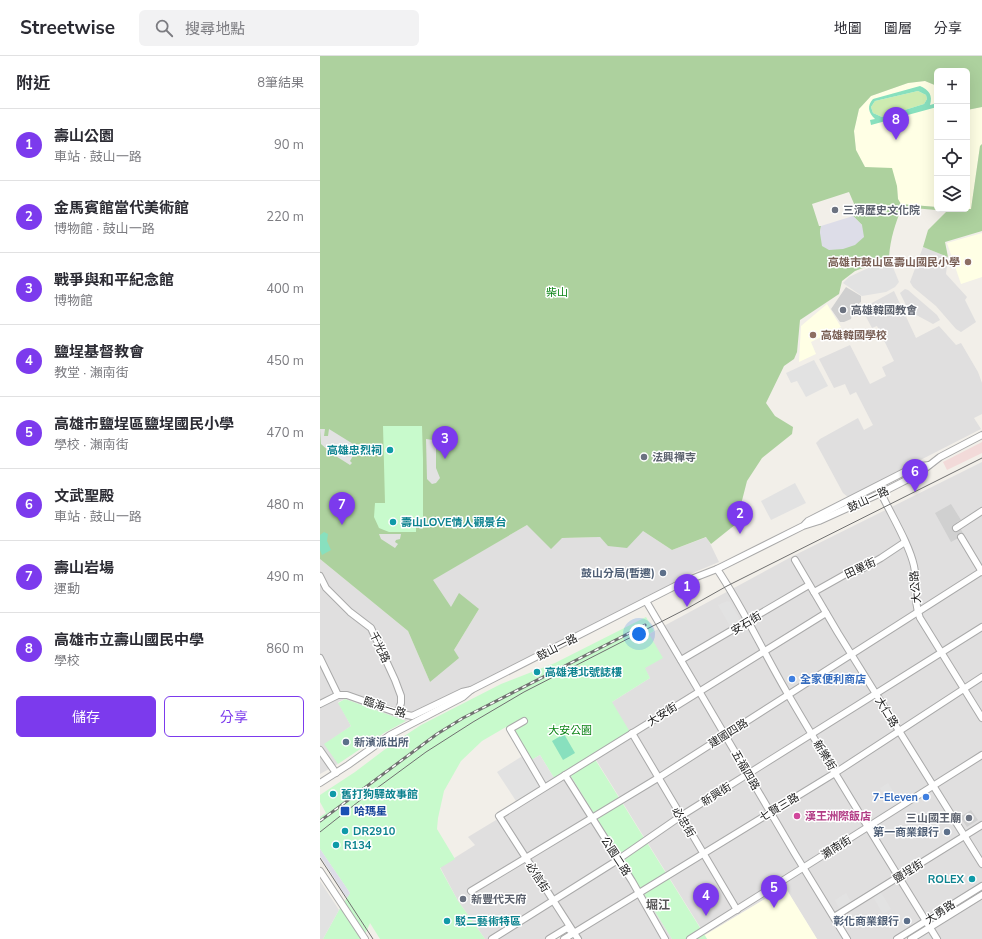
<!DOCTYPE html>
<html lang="zh-TW">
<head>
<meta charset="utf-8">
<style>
	body { margin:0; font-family:"Nunito Sans","Noto Sans TC",sans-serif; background:#f2f2f3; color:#2b2b33 }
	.controls { position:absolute; right:12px; top:12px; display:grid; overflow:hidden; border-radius:6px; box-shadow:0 4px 16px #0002 }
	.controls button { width:36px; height:36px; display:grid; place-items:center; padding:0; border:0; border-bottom:1px solid #e1e1e2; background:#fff; color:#2b2b33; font:20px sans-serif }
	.you { position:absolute; left:319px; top:578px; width:14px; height:14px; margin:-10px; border:3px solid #fff; border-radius:50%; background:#1a73e8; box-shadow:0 0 0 6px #1a73e833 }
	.badge { display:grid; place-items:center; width:26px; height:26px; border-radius:50%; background:#7c3aed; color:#fff; font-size:13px; font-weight:700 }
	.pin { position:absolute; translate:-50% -33px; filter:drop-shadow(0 1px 2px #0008) }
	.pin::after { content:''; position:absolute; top:21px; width:14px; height:12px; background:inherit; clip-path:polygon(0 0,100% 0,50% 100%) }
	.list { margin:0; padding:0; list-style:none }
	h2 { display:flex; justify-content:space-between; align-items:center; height:52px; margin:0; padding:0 16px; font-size:17px }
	h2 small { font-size:13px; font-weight:400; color:#7c7c81 }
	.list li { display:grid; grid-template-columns:26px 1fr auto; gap:12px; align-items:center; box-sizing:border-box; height:72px; padding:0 16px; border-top:1px solid #e1e1e2 }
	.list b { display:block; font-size:15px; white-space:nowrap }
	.list p { margin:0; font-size:13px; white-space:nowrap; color:#7c7c81 }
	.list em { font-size:13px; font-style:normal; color:#7c7c81 }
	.actions { display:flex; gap:8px; padding:12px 16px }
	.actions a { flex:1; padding:9px 0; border:1px solid #7c3aed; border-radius:6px; text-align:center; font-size:14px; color:#7c3aed }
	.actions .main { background:#7c3aed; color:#fff }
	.icon { flex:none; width:22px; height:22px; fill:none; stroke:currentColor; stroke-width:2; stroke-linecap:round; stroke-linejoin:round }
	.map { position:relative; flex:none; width:662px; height:883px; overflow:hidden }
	header { display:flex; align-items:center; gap:24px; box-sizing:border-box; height:56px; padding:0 20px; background:#fff; border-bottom:1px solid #e1e1e2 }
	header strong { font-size:19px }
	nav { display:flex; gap:22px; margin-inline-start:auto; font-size:14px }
	.search { width:280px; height:36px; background:#f2f2f3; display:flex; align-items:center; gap:10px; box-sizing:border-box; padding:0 14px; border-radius:6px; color:#7c7c81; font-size:15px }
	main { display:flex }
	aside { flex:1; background:#fff }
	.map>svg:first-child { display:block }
	.residential { fill:#e0dfdf }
	.commercial { fill:#f2dad9 }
	.education { fill:#ffffe5 }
	.religious { fill:#d0d0d0 }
	.grass { fill:#cdebb0 }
	.forest { fill:#add19e; fill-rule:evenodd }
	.park { fill:#c8facc }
	.pitch { fill:#88e0be; fill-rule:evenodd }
	.parking { fill:#e2e2e2 }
	.plaza { fill:#dddde8 }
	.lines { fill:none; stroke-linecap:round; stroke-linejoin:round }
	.minor-casing { stroke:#a9a9a9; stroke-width:8 }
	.minor { stroke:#fff; stroke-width:6 }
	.tram { stroke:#707070; stroke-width:1 }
	.rail-casing { stroke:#707070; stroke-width:3 }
	.rail { stroke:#fff; stroke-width:1.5; stroke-dasharray:4.5; stroke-linecap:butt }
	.worship-dot { fill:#6b7280; stroke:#fff; stroke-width:1.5 }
	.education-dot { fill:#8d6e63; stroke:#fff; stroke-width:1.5 }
	.culture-dot { fill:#0f9aa8; stroke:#fff; stroke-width:1.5 }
	.service-dot { fill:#5c6f8a; stroke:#fff; stroke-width:1.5 }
	.shop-dot { fill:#3f7fe0; stroke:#fff; stroke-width:1.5 }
	.transit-dot { fill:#1a4fb4; stroke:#fff; stroke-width:1.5 }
	.hotel-dot { fill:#d1479c; stroke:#fff; stroke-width:1.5 }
	.labels { text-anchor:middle; stroke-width:3; stroke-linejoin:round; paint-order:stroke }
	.worship-label { font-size:11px; font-weight:bold; fill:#5b616d; stroke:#fff; text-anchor:start }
	.education-label { font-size:11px; font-weight:bold; fill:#785e54; stroke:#fff; text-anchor:end }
	.park-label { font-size:11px; fill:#0c8416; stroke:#fff }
	.culture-label { font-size:11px; font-weight:bold; fill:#0d838f; stroke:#fff; text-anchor:start }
	.street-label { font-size:11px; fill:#222; stroke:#fff }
	.service-label { font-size:11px; font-weight:bold; fill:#4e5e75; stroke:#fff; text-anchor:end }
	.shop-label { font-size:11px; font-weight:bold; fill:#366cbe; stroke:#fff; text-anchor:start }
	.transit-label { font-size:11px; font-weight:bold; fill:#164399; stroke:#fff; text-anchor:start }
	.hotel-label { font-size:11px; font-weight:bold; fill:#b23c85; stroke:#fff; text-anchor:start }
	.neighbourhood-label { font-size:12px; font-weight:bold; fill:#555; stroke:#fff }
</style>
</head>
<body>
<header>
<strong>Streetwise</strong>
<div class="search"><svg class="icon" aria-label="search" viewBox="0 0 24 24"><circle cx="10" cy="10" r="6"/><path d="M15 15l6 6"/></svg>搜尋地點</div>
<nav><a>地圖</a><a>圖層</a><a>分享</a></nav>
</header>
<main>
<aside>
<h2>附近<small>8筆結果</small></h2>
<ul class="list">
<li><span class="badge">1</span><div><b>壽山公園</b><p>車站 · 鼓山一路</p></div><em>90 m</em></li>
<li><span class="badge">2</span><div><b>金馬賓館當代美術館</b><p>博物館 · 鼓山一路</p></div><em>220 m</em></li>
<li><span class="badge">3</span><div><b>戰爭與和平紀念館</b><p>博物館</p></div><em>400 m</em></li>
<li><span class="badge">4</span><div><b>鹽埕基督教會</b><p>教堂 · 瀨南街</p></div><em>450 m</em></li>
<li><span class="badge">5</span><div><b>高雄市鹽埕區鹽埕國民小學</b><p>學校 · 瀨南街</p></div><em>470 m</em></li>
<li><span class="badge">6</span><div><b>文武聖殿</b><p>車站 · 鼓山一路</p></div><em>480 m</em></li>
<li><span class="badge">7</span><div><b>壽山岩場</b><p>運動</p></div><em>490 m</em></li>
<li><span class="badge">8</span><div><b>高雄市立壽山國民中學</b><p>學校</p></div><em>860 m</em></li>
</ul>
<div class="actions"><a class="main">儲存</a><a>分享</a></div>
</aside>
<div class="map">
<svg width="662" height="883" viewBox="0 0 662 883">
	<rect width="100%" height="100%" fill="#f2efe9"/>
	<g class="residential">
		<polygon points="603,191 628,201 626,218 647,241 645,244 656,266 641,276 636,273 616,250 593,231 590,226"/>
		<polygon points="585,233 588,234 617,259 620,264 613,268 589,255 580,237"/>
		<polygon points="574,235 596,282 619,270 636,289 641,287 658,316 662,327 662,358 654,362 661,373 528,441 523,437 496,387 500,383 538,362 544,374 553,369 536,336 530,339 525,328 514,332 499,303 530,289 550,328 566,320 562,311 574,305 557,270 552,272 545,259 553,255 550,248"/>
		<polygon points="662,406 662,828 572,883 497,883 465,831 385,879 273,699 292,646 330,622 324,612 329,578 473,500"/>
		<polygon points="207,469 242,482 280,481 289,490 323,475 352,494 387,481 399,506 375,516 182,615 86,665 25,643 18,646 31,670 5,688 18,708 0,718 0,503 88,575 110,626 134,594 159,553 131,552 112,524"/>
		<polygon points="247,714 310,815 352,883 255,883 246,870 224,883 165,883 138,845 120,811 155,789 148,781 237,727 234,722"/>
		<polygon points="660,843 662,845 662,883 596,883"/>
	</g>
	<polygon class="commercial" points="662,386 662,397 627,414 623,406"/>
	<g class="education">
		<polygon points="605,25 617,30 617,151 581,148 578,143 577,130 545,111 536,94 534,75 539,53 551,40 588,27"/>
		<polygon points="662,51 662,88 660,90 651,153 646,153 647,153 647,54"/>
		<polygon points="662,177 662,221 641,228 627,187"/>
		<polygon points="507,248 521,271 491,286 496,298 479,306 481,270"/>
		<polygon points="465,831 497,883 387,883 385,879"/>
	</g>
	<g class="religious">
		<polygon points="526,231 541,240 541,246 533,252 531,263 524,266 520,266 511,253"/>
		<polygon points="631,448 641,464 637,466 644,479 631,486 615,457"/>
		<polygon points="651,754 658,764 647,771 640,761"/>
	</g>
	<polygon class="grass" points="598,35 606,39 607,43 604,48 562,61 553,57 551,51 555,45"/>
	<path class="forest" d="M0 0H662V51L647 54V15H617V30L605 25 588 27 551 40 539 53 534 75 536 94 545 111 572 112 577 130 578 143 581 148 617 151V153H651L660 90 662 88V175L625 186 628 201 603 191 608 174 627 155 582 151C575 168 570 184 569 202L535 215 522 225 519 238 480 264 477 296 474 303 464 310 446 347 455 360 473 371 472 378 442 402 427 425 416 468 391 488 386 481 352 494 323 475 307 492 288 490 280 481 242 482 231 493 207 469 113 524 131 551 139 537 159 553 134 594 139 602 110 626 88 575 0 503ZM529 136 535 150 536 159 533 160 542 169 500 177 501 170H499L492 148Z"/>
	<g class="park">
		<polygon points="63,370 102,370 103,403 103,462 96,462 96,476 69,476 59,472 54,461 55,447 65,447"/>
		<polygon points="326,561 334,575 329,578 343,602 325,612 330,622 292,646 310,676 273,700 387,883 352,883 247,714 234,722 220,699 208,706 186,671 162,685 141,705 124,735 118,762 117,773 135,803 120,812 138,845 165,883 60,883 50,867 43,883 3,883 19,854 30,837 0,793 0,761 6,757 0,746 0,739 35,716 72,688 101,669 181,628 235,607"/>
		<polygon points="25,643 86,665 64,677 18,708 4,688 31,670 18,647"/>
	</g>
	<g class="pitch">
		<path d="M600 30C609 34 613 39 610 49L617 47V51L551 69 550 64 555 63C548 56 547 50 553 43ZM598 35 606 39 607 43 604 48 562 61 553 57 551 51 555 45Z"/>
		<polygon points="4,476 8,478 7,485 11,494 2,499 0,494 0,479"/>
		<polygon points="244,678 255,697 243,704 232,685"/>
	</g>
	<g class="parking">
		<polygon points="570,204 579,226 575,231 566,236 542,240 523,227 529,221 546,213"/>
		<polygon points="494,304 508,330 486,341 477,325 471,327 466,317"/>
		<polygon points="0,373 5,373 4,380 8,380 9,373 38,391 30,405 32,407 30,409 11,397 1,388"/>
		<polygon points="106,383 113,384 116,388 116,412 120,422 116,427 112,428 107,423"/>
		<polygon points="475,427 486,447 451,464 441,445"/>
		<polygon points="59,478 81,478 80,483 76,484 75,486 78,488 75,492 61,483"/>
		<polygon points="407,545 410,546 419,562 418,566 410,570 398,549"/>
		<polygon points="204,699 208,706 220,699 234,722 196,745 177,716"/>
		<polygon points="568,727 579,745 571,750 560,732"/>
		<polygon points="0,825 19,854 3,883 0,883"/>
		<polygon points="560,835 571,853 563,858 552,839"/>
		<polygon points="526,837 531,846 519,852 515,844"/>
	</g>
	<g class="plaza">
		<polygon points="533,160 542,169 544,181 535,189 523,193 509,194 502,190 500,177 501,170"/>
		<polygon points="0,793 30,837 27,842 0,800"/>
	</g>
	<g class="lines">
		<g class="minor-casing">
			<g id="minor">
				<path d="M561 437C571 459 589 487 594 510 598 528 593 546 600 562L662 662"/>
				<polyline points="485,468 488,465 594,411 609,409"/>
				<polyline points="636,472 662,455"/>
				<polyline points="641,481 662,516"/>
				<polyline points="475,504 518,577 662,808"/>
				<path d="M397 513C424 553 444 598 469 640 517 722 567 802 617 883"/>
				<polyline points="0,520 6,532 30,556 51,572 75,624 81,640 81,647 78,657"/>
				<polyline points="494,536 526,518 540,514 561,502 585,486"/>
				<polyline points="326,545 475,798 527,883"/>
				<polyline points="0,602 18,639"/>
				<polyline points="361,604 489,529"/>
				<polyline points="0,648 18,639 27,639 78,657 92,660 142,636 151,634"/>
				<polyline points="204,665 190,673 224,731"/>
				<polyline points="312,677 417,854"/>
				<polyline points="0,694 16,717"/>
				<polyline points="245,719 312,825 345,883"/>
				<polyline points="0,727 28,709 70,679 143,641 151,634 361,527 397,513 483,470 499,465 561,437 598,418 620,401 662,379"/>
				<polyline points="0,815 45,883"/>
				<polyline points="151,835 338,722 662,515"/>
				<polyline points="514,861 662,769"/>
				<polyline points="172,883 293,807 361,760 662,571"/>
				<polyline points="229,883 247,872 252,876"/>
				<polyline points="244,883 515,717 662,621"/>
				<polyline points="258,883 179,760 506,557"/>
				<polyline points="370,883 662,699"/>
				<polyline points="577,883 662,830"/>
				<polyline points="591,883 662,839"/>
			</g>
		</g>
		<use href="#minor" class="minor"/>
		<g class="tram">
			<polyline points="0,776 38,746 106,696 153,666 204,636 368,552 407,530 662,402"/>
			<polyline points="0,802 53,883"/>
		</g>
		<g class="rail-casing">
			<polyline id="rail" points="0,765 117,678 143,662 325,569"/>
		</g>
		<use href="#rail" class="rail"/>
	</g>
	<g class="worship-dot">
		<circle cx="515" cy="154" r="4"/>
		<circle cx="523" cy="254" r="4"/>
		<circle cx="324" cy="401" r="4"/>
		<circle cx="649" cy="762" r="4"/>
		<circle cx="143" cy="843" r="4"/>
	</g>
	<g class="education-dot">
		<circle cx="648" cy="206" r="4"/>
		<circle cx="493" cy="279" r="4"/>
	</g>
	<g class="culture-dot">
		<circle cx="70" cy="394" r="4"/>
		<circle cx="73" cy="466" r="4"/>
		<circle cx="217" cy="616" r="4"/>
		<circle cx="13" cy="738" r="4"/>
		<circle cx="25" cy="775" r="4"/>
		<circle cx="16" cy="789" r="4"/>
		<circle cx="652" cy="823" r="4"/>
		<circle cx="127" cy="865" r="4"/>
	</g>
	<g class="service-dot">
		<circle cx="343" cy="517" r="4"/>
		<circle cx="26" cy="686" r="4"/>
		<circle cx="627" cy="776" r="4"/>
		<circle cx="587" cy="865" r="4"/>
	</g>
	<g class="shop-dot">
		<circle cx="472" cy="623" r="4"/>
		<circle cx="606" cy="741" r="4"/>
	</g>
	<rect class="transit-dot" x="20" y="750" width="10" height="10" rx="2"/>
	<circle class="hotel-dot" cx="477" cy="760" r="4"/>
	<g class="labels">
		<g class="worship-label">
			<text x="523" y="158">三清歷史文化院</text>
			<text x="531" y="258">高雄韓國教會</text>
			<text x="332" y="405">法興禪寺</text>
			<text x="641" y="766" text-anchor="end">三山國王廟</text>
			<text x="151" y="847">新豐代天府</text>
		</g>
		<g class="education-label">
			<text x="640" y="210">高雄市鼓山區壽山國民小學</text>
			<text x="501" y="283" text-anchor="start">高雄韓國學校</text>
		</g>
		<g class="park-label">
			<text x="237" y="240">柴山</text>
			<text x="250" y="678">大安公園</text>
		</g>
		<g class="culture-label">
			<text x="62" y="398" text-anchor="end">高雄忠烈祠</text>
			<text x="81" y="470">壽山LOVE情人觀景台</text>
			<text x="225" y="620">高雄港北號誌樓</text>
			<text x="21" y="742">舊打狗驛故事館</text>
			<text x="33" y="779">DR2910</text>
			<text x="24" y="793">R134</text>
			<text x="644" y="827" text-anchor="end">ROLEX</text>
			<text x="135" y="869">駁二藝術特區</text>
		</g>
		<g class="street-label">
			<text transform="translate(548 443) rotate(-25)" y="4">鼓山一路</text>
			<text transform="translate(540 512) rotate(-25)" y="4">田單街</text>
			<text transform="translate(595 531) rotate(-95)" y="4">大公路</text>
			<text transform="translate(426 567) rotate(-31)" y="4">安石街</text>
			<text transform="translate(60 591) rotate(65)" y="4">千光路</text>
			<text transform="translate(237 591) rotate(-27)" y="4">鼓山一路</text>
			<text transform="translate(65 651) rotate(18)" y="4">臨海一路</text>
			<text transform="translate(567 656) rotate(59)" y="4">大仁路</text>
			<text transform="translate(342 658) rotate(-32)" y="4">大安街</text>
			<text transform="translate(408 677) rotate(-32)" y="4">建國四路</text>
			<text transform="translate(505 699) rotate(59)" y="4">新樂街</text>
			<text transform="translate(426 714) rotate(60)" y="4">五福四路</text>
			<text transform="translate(396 738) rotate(-32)" y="4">新興街</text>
			<text transform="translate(459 751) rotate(-31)" y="4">七賢三路</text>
			<text transform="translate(364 766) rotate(59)" y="4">必忠街</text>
			<text transform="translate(516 791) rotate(-32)" y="4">瀨南街</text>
			<text transform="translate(296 800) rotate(57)" y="4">公園二路</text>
			<text transform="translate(588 815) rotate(-32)" y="4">鹽埕街</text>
			<text transform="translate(218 821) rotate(58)" y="4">必信街</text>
			<text transform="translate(620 856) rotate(-33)" y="4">大勇路</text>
		</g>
		<g class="service-label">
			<text x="335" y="521">鼓山分局(暫遷)</text>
			<text x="34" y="690" text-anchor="start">新濱派出所</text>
			<text x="619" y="780">第一商業銀行</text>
			<text x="579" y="869">彰化商業銀行</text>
		</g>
		<g class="shop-label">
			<text x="480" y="627">全家便利商店</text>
			<text x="598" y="745" text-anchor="end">7-Eleven</text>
		</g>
		<g class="transit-label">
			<text x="34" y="759">哈瑪星</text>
		</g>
		<g class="hotel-label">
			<text x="485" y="764">漢王洲際飯店</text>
		</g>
		<g class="neighbourhood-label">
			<text x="338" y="853">堀江</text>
		</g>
	</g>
</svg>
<div class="controls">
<button>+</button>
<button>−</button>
<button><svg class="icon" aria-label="locate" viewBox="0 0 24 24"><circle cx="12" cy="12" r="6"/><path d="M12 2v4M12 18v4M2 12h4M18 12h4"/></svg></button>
<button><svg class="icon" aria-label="layers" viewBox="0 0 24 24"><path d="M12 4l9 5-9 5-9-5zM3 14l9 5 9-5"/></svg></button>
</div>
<div class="you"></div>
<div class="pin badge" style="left:367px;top:551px">1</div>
<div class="pin badge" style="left:420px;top:478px">2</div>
<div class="pin badge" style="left:125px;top:403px">3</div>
<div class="pin badge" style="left:386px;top:860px">4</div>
<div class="pin badge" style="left:454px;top:852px">5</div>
<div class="pin badge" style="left:595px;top:436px">6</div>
<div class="pin badge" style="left:22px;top:469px">7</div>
<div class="pin badge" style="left:576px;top:84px">8</div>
</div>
</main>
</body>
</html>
